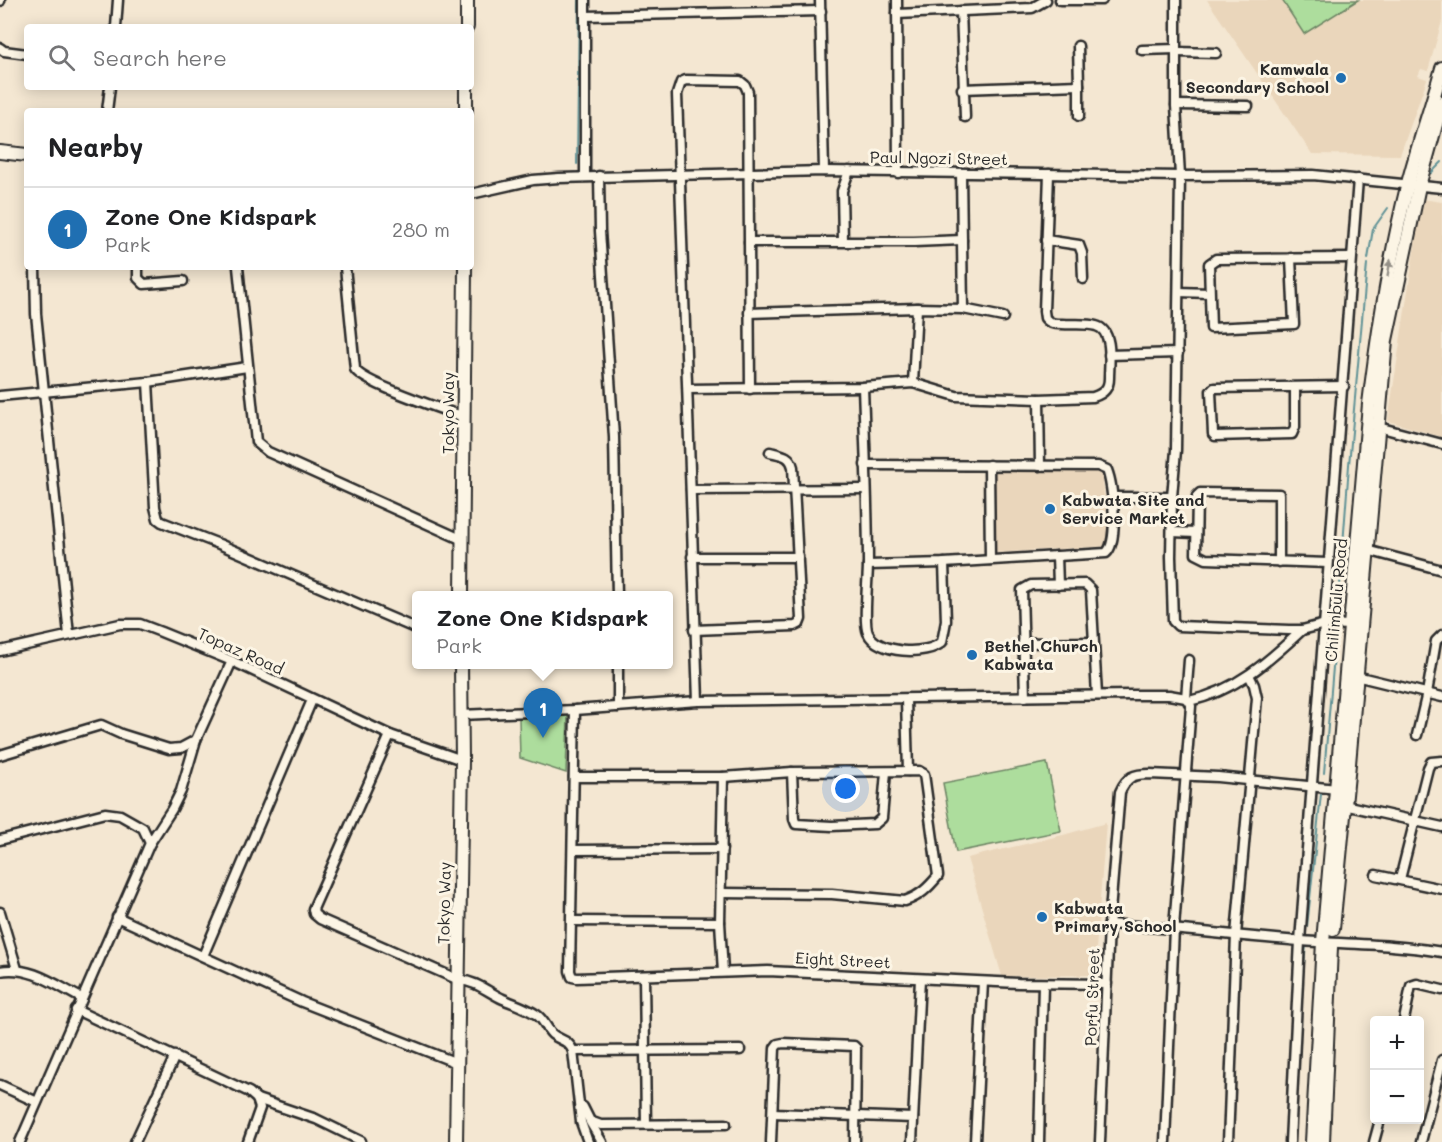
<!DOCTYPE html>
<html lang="en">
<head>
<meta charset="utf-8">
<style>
	body { margin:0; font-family:Mali,sans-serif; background:#f2f2f2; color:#202124 }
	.controls { position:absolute; right:18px; bottom:18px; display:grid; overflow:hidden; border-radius:6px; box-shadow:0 3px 15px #0003 }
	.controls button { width:54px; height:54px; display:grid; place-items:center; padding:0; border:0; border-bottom:2px solid #e0e0e0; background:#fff; color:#202124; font:30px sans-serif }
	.you { position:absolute; left:846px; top:789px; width:21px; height:21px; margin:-15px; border:4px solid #fff; border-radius:50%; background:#1a73e8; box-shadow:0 0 0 9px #1a73e833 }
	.badge { display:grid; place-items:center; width:39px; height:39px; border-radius:50%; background:#1f6fb2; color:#fff; font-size:20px; font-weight:700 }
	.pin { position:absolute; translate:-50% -50px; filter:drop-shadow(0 2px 3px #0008) }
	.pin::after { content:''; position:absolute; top:32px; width:21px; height:18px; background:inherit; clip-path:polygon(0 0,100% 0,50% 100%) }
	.popup { position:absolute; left:412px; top:591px; width:261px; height:78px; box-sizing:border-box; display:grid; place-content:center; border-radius:6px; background:#fff; filter:drop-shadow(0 2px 4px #0005); font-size:20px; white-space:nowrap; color:#757577 }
	.popup b { font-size:22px; color:#202124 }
	.popup::after { content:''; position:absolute; left:50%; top:100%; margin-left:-12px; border:12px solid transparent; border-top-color:#fff }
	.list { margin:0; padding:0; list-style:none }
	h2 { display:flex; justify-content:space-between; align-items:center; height:78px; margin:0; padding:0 24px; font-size:26px }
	h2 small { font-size:20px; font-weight:400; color:#757577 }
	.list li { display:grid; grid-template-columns:39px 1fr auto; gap:18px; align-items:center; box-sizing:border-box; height:84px; padding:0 24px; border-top:2px solid #e0e0e0 }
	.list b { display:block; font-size:22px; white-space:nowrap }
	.list p { margin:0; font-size:20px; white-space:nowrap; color:#757577 }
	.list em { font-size:20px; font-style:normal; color:#757577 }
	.icon { flex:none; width:33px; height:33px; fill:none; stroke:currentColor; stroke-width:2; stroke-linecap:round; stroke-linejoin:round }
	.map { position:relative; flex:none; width:1442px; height:1142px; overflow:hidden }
	.search { position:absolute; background:#fff; box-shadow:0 3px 15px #0003; left:24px; top:24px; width:450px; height:66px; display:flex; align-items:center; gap:15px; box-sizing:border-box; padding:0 21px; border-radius:6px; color:#757577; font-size:22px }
	.panel { position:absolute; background:#fff; box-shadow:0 3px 15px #0003; left:24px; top:108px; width:450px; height:162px; border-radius:6px }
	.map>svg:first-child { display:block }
	.built { fill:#ead6bb }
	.green { fill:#addd9d; stroke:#6c8464; stroke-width:1.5 }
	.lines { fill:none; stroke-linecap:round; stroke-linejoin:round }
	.stream { stroke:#619296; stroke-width:2 }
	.street-casing { stroke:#2b2b2b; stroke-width:13 }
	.secondary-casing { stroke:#2b2b2b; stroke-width:16 }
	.street { stroke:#fcf5e5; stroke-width:8 }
	.secondary { stroke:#fcf5e5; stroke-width:12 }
	.oneway { fill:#949088 }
	.poi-dot { fill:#1f6fb2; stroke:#fcf5e5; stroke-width:2 }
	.labels { text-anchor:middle; stroke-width:6; stroke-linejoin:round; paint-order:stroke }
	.poi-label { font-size:16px; font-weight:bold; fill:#2b2b2b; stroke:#fcf5e5; text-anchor:start }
	.street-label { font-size:16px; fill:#2b2b2b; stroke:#fcf5e5 }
</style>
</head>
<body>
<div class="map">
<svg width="1442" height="1142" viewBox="0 0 1442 1142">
	<rect width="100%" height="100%" fill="#f4e7d2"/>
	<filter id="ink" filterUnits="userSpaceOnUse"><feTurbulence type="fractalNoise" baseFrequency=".0167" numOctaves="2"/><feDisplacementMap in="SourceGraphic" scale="12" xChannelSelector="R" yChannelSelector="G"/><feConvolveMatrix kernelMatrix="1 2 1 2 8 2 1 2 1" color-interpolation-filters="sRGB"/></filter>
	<g filter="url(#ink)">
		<g class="built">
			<polygon points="1207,0 1442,0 1442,21 1428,71 1421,69 1418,76 1427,79 1400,155 1312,154"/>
			<polygon points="1422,199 1442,202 1442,437 1388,421"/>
			<polygon points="995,468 1102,472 1109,546 994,553"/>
			<polygon points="1106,823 1094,975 1002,976 967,858 1063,835"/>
		</g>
		<g class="green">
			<polygon points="1282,0 1358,0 1304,34"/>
			<polygon points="568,715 566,773 520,758 519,718"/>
			<polygon points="1047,763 1061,831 956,852 943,783"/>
		</g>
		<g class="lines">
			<g class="stream">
				<polyline points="577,164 579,0"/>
				<polyline points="1431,173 1442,162"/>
				<polyline points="1368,259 1373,229 1388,208"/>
				<polyline points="1338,612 1349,465 1367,264"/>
				<polyline points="1324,773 1336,632"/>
				<polyline points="1307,927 1321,794"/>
				<polyline points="1303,973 1306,946"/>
			</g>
			<g class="street-casing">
				<g id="street">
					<polyline points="820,0 824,171"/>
					<polyline points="897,0 898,173"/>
					<polyline points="1060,0 1102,0"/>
					<polyline points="1176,0 1176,105 1180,176 1176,450 1172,497 1171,557 1173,621 1178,626 1289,630 1302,630 1325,624 1350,625"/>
					<polyline points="0,1 0,0"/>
					<polyline points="961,11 965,117"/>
					<polyline points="897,14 1032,8 1046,0"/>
					<polyline points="585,16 821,11"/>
					<polyline points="116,27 118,0"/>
					<polyline points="0,48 4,51 27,54"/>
					<polyline points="1142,50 1176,49"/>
					<polyline points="1176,52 1216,53"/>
					<polyline points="1079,85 1079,116"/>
					<polyline points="962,89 1079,85 1078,46"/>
					<polyline points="1176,105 1248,106"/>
					<polyline points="107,111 110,87"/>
					<polyline points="961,173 963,309"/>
					<polyline points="585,176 585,0"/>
					<polyline points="599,176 600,231 614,437 617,596"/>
					<polyline points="471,194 533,180 559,178 824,171 1180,176 1313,175 1442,188"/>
					<polyline points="1046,240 1079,245 1082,253 1083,279"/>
					<polyline points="843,241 842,191 849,171"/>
					<polyline points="749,242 914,242 962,240"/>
					<polyline points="1291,258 1294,324 1211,328 1209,264 1216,259 1351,258"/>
					<polyline points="35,267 36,314 69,635"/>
					<polyline points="138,267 138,278 144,284 183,281"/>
					<polyline points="238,267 256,442 268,452 463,540"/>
					<path d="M345 267 355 369C362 383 445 410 464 417"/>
					<polyline points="1179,292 1209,293"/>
					<polyline points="749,313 917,308 963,309 1003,317"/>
					<polyline points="1109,355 1178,353"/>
					<polyline points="148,382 155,507 158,519 162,522 219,544 417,629"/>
					<polyline points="913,383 917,308"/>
					<path d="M863 387C865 446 868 506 868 565 868 579 863 623 868 633 877 654 927 656 942 642L946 621 944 563"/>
					<polyline points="1295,387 1295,427 1292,434 1215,436 1213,434 1211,391 1214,388 1344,386"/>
					<path d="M688 389 863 387 913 383 956 396 1039 399 1093 397C1103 394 1109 389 1109 378 1109 364 1114 330 1096 326 1086 323 1073 325 1062 324 1055 324 1050 324 1045 318L1044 311 1049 174"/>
					<polyline points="0,396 148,382 247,367"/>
					<polyline points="1039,399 1040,466"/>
					<polyline points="1378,427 1442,444"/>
					<path d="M865 465 1098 466 1107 470C1113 485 1119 543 1106 553L944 563 868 565"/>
					<polyline points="989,465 990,560"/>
					<polyline points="691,490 866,489"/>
					<polyline points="1113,497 1172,497"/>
					<polyline points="1172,532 1196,533"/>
					<polyline points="1367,550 1442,570"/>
					<polyline points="1057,556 1058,585"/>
					<polyline points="692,557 798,557"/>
					<polyline points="1279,562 1279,494 1200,493 1197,496 1196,554 1206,559 1328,563"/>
					<path d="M694 630 795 626 799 624 801 619 793 467C790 455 782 455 770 452"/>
					<polyline points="1023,643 1093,642"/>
					<polyline points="0,651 120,624 140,624 161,632 232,661 390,735 462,760"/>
					<polyline points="1356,676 1442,697"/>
					<polyline points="1025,697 1022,590 1031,585 1085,584 1091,590 1097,695"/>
					<polyline points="1186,698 1189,660"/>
					<polyline points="906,699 908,771"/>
					<polyline points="698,701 677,94 681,82 686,80 740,81 745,85 748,92 750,389"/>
					<path d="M1189 701C1234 692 1269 661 1302 630"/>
					<polyline points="618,707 618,664"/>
					<polyline points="575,710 570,971 572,977 577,978 768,971 1018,983 1107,984"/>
					<polyline points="461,715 575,710 698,701 1130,695 1169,695 1186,698 1191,706 1174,928 1165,1142"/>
					<path d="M390 735 313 909 314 914 320 919 459 980C476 981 488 992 503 999 514 1004 527 1008 537 1015 544 1020 546 1028 552 1034 560 1041 568 1039 573 1051L581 1122 588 1142"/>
					<polyline points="1417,735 1427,693 1436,641 1442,635"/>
					<polyline points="0,755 101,725 121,734 169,749 181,748 196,740 232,661"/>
					<polyline points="792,772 794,819 796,824 832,826 875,824 882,818 886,772"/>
					<path d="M574 777H723L792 772 919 771 924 774 938 876C928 888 920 896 905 901L832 894 721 893"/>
					<polyline points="1344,805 1442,827"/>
					<polyline points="0,840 105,813 120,815 143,828 150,843 20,1142"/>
					<polyline points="150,843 172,809 181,791 196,740"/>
					<polyline points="573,850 722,849"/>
					<polyline points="1376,875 1442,889"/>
					<polyline points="1400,879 1428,768 1431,762 1442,761"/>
					<polyline points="0,912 17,969"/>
					<polyline points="117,917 302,1002 457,1063"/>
					<polyline points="571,921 720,922"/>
					<path d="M1109 924C1173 928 1237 936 1301 941 1348 944 1396 944 1442 952"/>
					<polyline points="203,956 312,700"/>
					<path d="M0 971C29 965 56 985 81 998"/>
					<polyline points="723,972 720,922 723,777"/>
					<polyline points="644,976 646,1124"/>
					<polyline points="76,1010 249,1092 257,1099 260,1108 248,1142"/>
					<polyline points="1404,1020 1411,986 1417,984 1442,990"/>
					<polyline points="573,1051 740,1050"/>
					<polyline points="0,1085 37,1102"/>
					<polyline points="257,1099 316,1119 361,1141"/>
					<polyline points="583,1107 590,1121 601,1125 726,1124"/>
					<polyline points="773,1113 913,1118"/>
					<polyline points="590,1122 602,1142"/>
					<polyline points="135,1142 175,1056"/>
					<polyline points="771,1142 775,1048 778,1044 783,1043 854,1046 856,1048 855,1142"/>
					<polyline points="912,1142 920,979"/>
					<polyline points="975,1142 983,982"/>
					<polyline points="1039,1142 1043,984"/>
					<path d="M1100 1142 1109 924 1120 792C1127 776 1134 774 1150 774L1218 777 1337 789"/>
					<polyline points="1228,1142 1236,935 1257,698 1254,685 1249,675"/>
					<polyline points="1290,1142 1300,941 1358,179"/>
					<polyline points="1374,1142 1380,1120"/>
					<polyline points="1421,1142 1442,1060"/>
				</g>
			</g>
			<g class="secondary-casing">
				<g id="secondary">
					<polyline points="467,27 467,0"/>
					<polyline points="466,111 466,87"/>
					<polyline points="0,152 27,155"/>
					<polyline points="462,596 465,267"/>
					<polyline points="1333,929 1349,764 1386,340 1419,186 1442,103"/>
					<polyline points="456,1142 462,760 461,664"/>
					<path d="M1312 1142 1323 942 1369 404C1378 330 1389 259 1407 187 1417 147 1431 108 1442 68"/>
					<polyline points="1323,1142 1331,947"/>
				</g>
			</g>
			<use href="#street" class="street"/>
			<use href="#secondary" class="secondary"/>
		</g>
		<defs><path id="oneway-solid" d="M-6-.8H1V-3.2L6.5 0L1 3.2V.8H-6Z" transform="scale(1.5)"/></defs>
		<use class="oneway" href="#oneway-solid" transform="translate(1389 268) rotate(-79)"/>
	</g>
	<g class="poi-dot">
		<circle cx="1341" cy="78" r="6"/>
		<circle cx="1050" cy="509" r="6"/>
		<circle cx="972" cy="655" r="6"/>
		<circle cx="1042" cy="917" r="6"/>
	</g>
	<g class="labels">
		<g class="poi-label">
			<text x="1329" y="75" text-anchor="end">Kamwala<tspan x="1329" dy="18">Secondary School</tspan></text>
			<text x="1062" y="506">Kabwata Site and<tspan x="1062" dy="18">Service Market</tspan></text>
			<text x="984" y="652">Bethel Church<tspan x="984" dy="18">Kabwata</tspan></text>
			<text x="1054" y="914">Kabwata<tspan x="1054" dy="18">Primary School</tspan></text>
		</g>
		<g class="street-label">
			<text transform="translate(939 158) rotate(1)" y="6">Paul Ngozi Street</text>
			<text transform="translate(448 413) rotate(-90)" y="6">Tokyo Way</text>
			<text transform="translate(1336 600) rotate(-85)" y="6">Chilimbulu Road</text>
			<text transform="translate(241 651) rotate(24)" y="6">Topaz Road</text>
			<text transform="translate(444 903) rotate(-89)" y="6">Tokyo Way</text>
			<text transform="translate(843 960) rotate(3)" y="6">Eight Street</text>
			<text transform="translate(1092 997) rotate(-88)" y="6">Porfu Street</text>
		</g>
	</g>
</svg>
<div class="controls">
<button>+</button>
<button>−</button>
</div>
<div class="you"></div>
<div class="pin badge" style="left:543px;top:738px">1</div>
<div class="popup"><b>Zone One Kidspark</b>Park</div>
<div class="search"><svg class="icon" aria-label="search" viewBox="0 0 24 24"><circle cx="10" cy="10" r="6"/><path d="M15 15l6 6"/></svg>Search here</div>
<section class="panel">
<h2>Nearby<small></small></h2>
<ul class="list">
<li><span class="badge">1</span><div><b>Zone One Kidspark</b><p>Park</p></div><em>280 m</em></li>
</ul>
</section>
</div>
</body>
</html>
